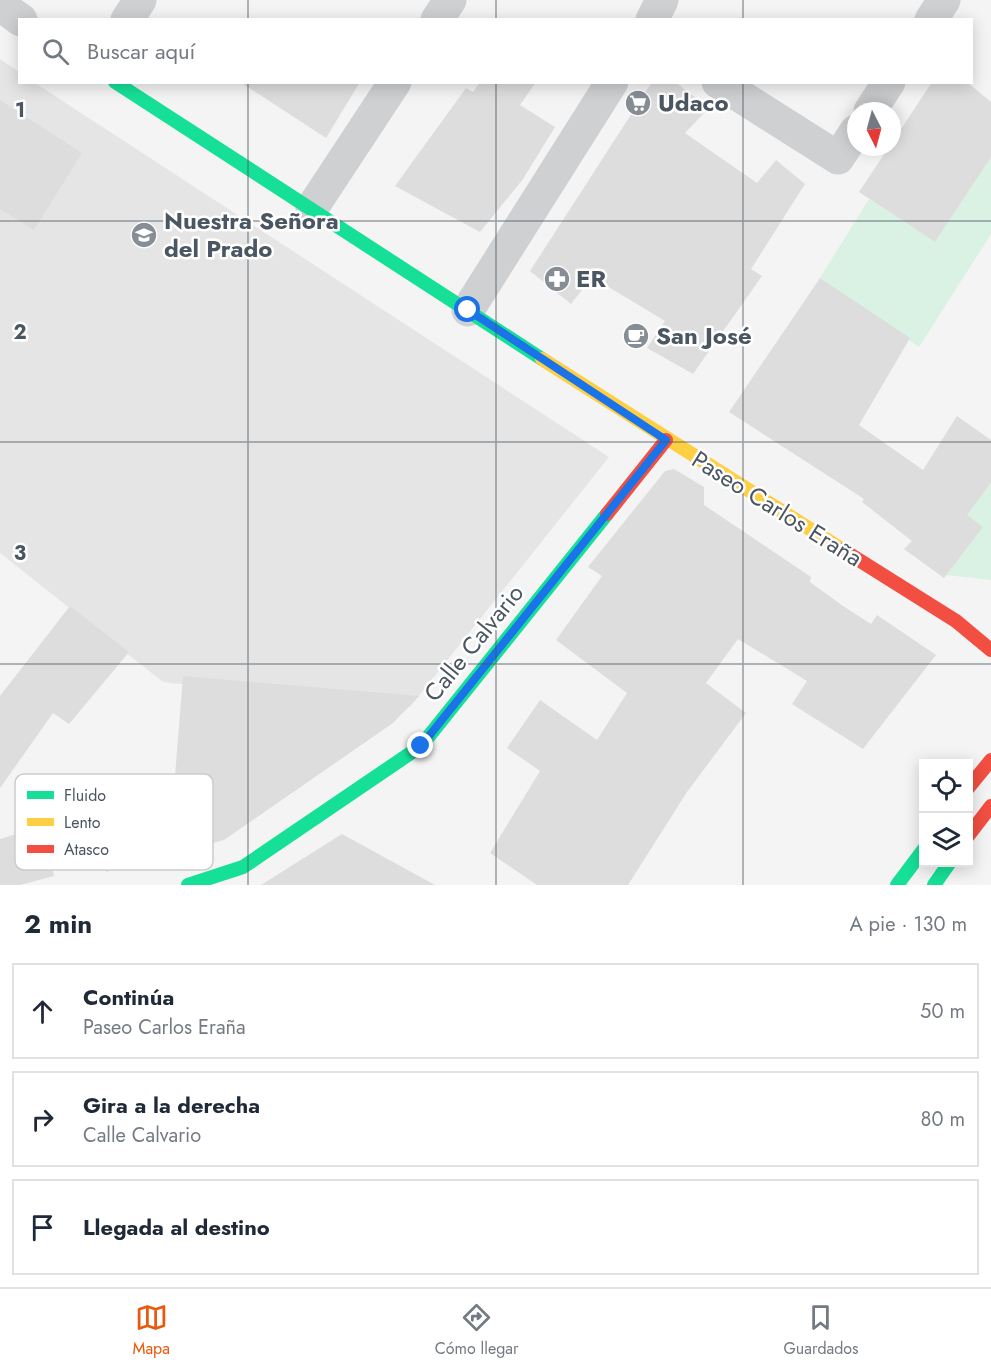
<!DOCTYPE html>
<html lang="es">
<head>
<meta charset="utf-8">
<style>
	body { margin:0; font-family:Jost,sans-serif; background:#f2f2f3; color:#1f2937 }
	.controls { position:absolute; right:18px; bottom:18px; display:grid; overflow:hidden; border-radius:0px; box-shadow:0 3px 15px #0003 }
	.controls button { width:54px; height:54px; display:grid; place-items:center; padding:0; border:0; border-bottom:2px solid #e0e1e3; background:#fff; color:#1f2937; font:30px sans-serif }
	.compass { position:absolute; left:847px; top:102px; width:54px; height:54px; border-radius:50%; background:#fff; box-shadow:0 3px 15px #0003; rotate:174deg }
	.stop { position:absolute; width:18px; height:18px; margin:-14px; border:4px solid #1a73e8; border-radius:50%; background:#fff }
	.stop.end { background:#1a73e8; border-color:#fff; box-shadow:0 2px 6px #0008 }
	.list { margin:0; padding:0; list-style:none }
	h2 { display:flex; justify-content:space-between; align-items:center; height:78px; margin:0; padding:0 24px; font-size:26px }
	h2 small { font-size:20px; font-weight:400; color:#747a83 }
	.list li { display:grid; grid-template-columns:39px 1fr auto; gap:18px; align-items:center; box-sizing:border-box; height:96px; margin:0 12px 12px; padding:0 12px; border:2px solid #e0e1e3; border-radius:0px }
	.list b { display:block; font-size:22px; white-space:nowrap }
	.list p { margin:0; font-size:20px; white-space:nowrap; color:#747a83 }
	.list em { font-size:20px; font-style:normal; color:#747a83 }
	.icon { flex:none; width:33px; height:33px; fill:none; stroke:currentColor; stroke-width:2; stroke-linecap:round; stroke-linejoin:round }
	.map { position:relative; flex:none; width:991px; height:885px; overflow:hidden }
	.search { position:absolute; background:#fff; box-shadow:0 3px 15px #0003; left:18px; right:18px; top:18px; height:66px; display:flex; align-items:center; gap:15px; box-sizing:border-box; padding:0 21px; border-radius:0px; color:#747a83; font-size:22px }
	.sheet { height:402px; background:#fff }
	nav { display:flex; justify-content:space-around; align-items:center; box-sizing:border-box; height:84px; border-top:2px solid #e0e1e3; background:#fff; font-size:16px; color:#747a83 }
	nav a { display:grid; justify-items:center; gap:3px }
	nav .on { color:#ea580c }
	.map>svg:first-child { display:block }
	.education { fill:#e6e5e6 }
	.green { fill:#d9f2e3 }
	.building { fill:#ddddde }
	.lines { fill:none; stroke-linecap:round; stroke-linejoin:round }
	.street { stroke:#ced0d2; stroke-width:33 }
	.fast { stroke:#16e098; stroke-width:14 }
	.slow { stroke:#ffcf43; stroke-width:14 }
	.jam { stroke:#f24e42; stroke-width:14 }
	.route { stroke:#1a73e8; stroke-width:8 }
	.grid { fill:none; stroke:#4a5661; stroke-width:1.5; stroke-opacity:0.55 }
	.labels { text-anchor:middle; stroke-width:5; stroke-linejoin:round; paint-order:stroke }
	.poi-label { font-size:24px; font-weight:bold; fill:#4a5661; stroke:#fff; text-anchor:start }
	.street-label { font-size:24px; fill:#4a5661; stroke:#fff }
	.key { fill:#fff; stroke:#c9ccd0; stroke-width:1.5 }
	.key-label { font-size:16px; fill:#4a5661 }
	.grid-label { font-size:20px; text-anchor:middle; font-weight:bold; fill:#4a5661; stroke:#fff; stroke-width:5; stroke-linejoin:round; paint-order:stroke }
</style>
</head>
<body>
<div class="map">
<svg width="991" height="885" viewBox="0 0 991 885">
	<rect width="100%" height="100%" fill="#f4f4f4"/>
	<polygon class="education" points="0,59 19,72 20,82 35,83 609,457 410,707 163,682 0,553"/>
	<g class="green">
		<polygon points="991,157 991,234 919,347 820,278 869,199 935,242"/>
		<polygon points="991,484 991,580 946,575 951,503 980,497"/>
	</g>
	<g class="building">
		<polygon points="240,82 360,82 326,138"/>
		<polygon points="480,82 536,82 520,105 555,127 523,179 480,232 395,186 466,88 473,92"/>
		<polygon points="652,82 675,82 709,108 685,133 757,183 776,160 805,184 751,269 762,276 693,374 647,348 665,321 592,277 571,304 530,271"/>
		<polygon points="932,82 967,82 991,102 991,157 935,242 859,192 889,147 892,147 892,143"/>
		<polygon points="0,100 82,153 34,230 0,209"/>
		<polygon points="820,278 910,338 859,425 923,470 957,416 991,440 991,483 967,515 983,527 944,578 904,549 912,541 862,502 864,499 729,412"/>
		<polygon points="674,469 704,487 704,505 811,577 810,582 843,606 871,624 877,615 936,655 863,749 792,704 807,681 738,639 706,683 746,713 687,792 628,885 537,885 490,853 540,771 507,748 540,700 597,740 627,693 556,640 602,576 588,567 665,471"/>
		<polygon points="70,606 129,652 69,724 53,713 0,788 0,696"/>
		<polygon points="183,676 419,696 393,723 224,840 106,872 98,844 50,858 54,876 20,885 0,885 0,839 43,826 31,795 91,780 105,822 173,801"/>
		<polygon points="342,834 435,885 261,885"/>
	</g>
	<g class="lines">
		<g class="street">
			<polyline points="0,5 21,20"/>
			<polyline points="127,20 140,0"/>
			<polyline points="437,20 450,0"/>
			<polyline points="652,20 662,0"/>
			<polyline points="931,20 944,0"/>
			<polyline points="718,82 838,158 856,131"/>
			<polyline points="870,111 889,82"/>
			<polyline points="312,208 395,82"/>
			<polyline points="468,310 612,82"/>
		</g>
		<g class="fast">
			<polyline points="115,82 542,359"/>
			<polyline points="188,885 243,867 421,746 607,514"/>
			<polyline points="897,885 924,849"/>
			<polyline points="934,885 950,862"/>
		</g>
		<polyline class="slow" points="542,359 843,550"/>
		<g class="jam">
			<polyline points="607,514 666,440"/>
			<polyline points="843,550 956,621 991,650"/>
			<polyline points="968,788 991,760"/>
			<polyline points="968,836 991,806"/>
		</g>
	</g>
	<g class="lines">
		<polyline class="route" points="421,746 666,440 468,310"/>
	</g>
	<path class="grid" d="M248 0V20M496 0V20M743 0V20M248 82V885M496 82V885M743 82V885M0 221H991M0 442H991M0 664H991"/>
	<defs>
		<g id="supermarket-disc" transform="scale(1.35)"><circle r="9.5" fill="#868d94" stroke="#fff"/><path d="M-6-5.5h2.5l.6 2H6L4.5 2H-2.5L-4.4-4H-6ZM-1.5 3.2a1.3 1.3 0 1 0 .1 0ZM3 3.2a1.3 1.3 0 1 0 .1 0Z" fill="#fff"/></g>
		<g id="school-disc" transform="scale(1.35)"><circle r="9.5" fill="#868d94" stroke="#fff"/><path d="M0-5L7-2L0 1L-7-2ZM-4 1L0 2.5L4 1V4Q0 6-4 4Z" fill="#fff"/></g>
		<g id="pharmacy-disc" transform="scale(1.35)"><circle r="9.5" fill="#868d94" stroke="#fff"/><path d="M-2-6h4v4h4v4h-4v4h-4v-4h-4v-4h4Z" fill="#fff"/></g>
		<g id="cafe-disc" transform="scale(1.35)"><circle r="9.5" fill="#868d94" stroke="#fff"/><path d="M-5.5-4.5H6V0H3Q3 3.5 0 3.5H-2.5Q-5.5 3.5-5.5 0ZM3-3.2v2h1.7v-2ZM-6 4.5H4V6H-6Z" fill="#fff"/></g>
	</defs>
	<g fill-rule="evenodd">
		<use href="#supermarket-disc" x="638" y="103"/>
		<use href="#school-disc" x="144" y="235"/>
		<use href="#pharmacy-disc" x="557" y="279"/>
		<use href="#cafe-disc" x="636" y="336"/>
	</g>
	<g class="labels">
		<g class="poi-label">
			<text x="658" y="111">Udaco</text>
			<text x="164" y="229">Nuestra Señora<tspan x="164" dy="28">del Prado</tspan></text>
			<text x="576" y="287">ER</text>
			<text x="656" y="344">San José</text>
		</g>
		<g class="street-label">
			<text transform="translate(777 509) rotate(32)" y="8">Paseo Carlos Eraña</text>
			<text transform="translate(474 643) rotate(-51)" y="8">Calle Calvario</text>
		</g>
	</g>
	<rect x="15" y="774" width="198" height="96" rx="9" class="key"/>
	<rect x="27" y="791" width="27" height="8" fill="#16e098"/>
	<rect x="27" y="818" width="27" height="8" fill="#ffcf43"/>
	<rect x="27" y="845" width="27" height="8" fill="#f24e42"/>
	<g class="key-label">
		<text x="64" y="801">Fluido</text>
		<text x="64" y="828">Lento</text>
		<text x="64" y="855">Atasco</text>
	</g>
	<g class="grid-label">
		<text x="20" y="117">1</text>
		<text x="20" y="339">2</text>
		<text x="20" y="560">3</text>
	</g>
</svg>
<div class="controls">
<button><svg class="icon" aria-label="locate" viewBox="0 0 24 24"><circle cx="12" cy="12" r="6"/><path d="M12 2v4M12 18v4M2 12h4M18 12h4"/></svg></button>
<button><svg class="icon" aria-label="layers" viewBox="0 0 24 24"><path d="M12 4l9 5-9 5-9-5zM3 14l9 5 9-5"/></svg></button>
</div>
<svg class="compass" viewBox="-18 -18 36 36"><path d="M0-13l5 13h-10z" fill="#e53935"/><path d="M0 13l5-13h-10z" fill="#747a83"/></svg>
<div class="stop" style="left:468px;top:310px"></div>
<div class="stop end" style="left:421px;top:746px"></div>
<div class="search"><svg class="icon" aria-label="search" viewBox="0 0 24 24"><circle cx="10" cy="10" r="6"/><path d="M15 15l6 6"/></svg>Buscar aquí</div>
</div>
<section class="sheet">
<h2>2 min<small>A pie · 130 m</small></h2>
<ul class="list">
<li><svg class="icon" aria-label="ahead" viewBox="0 0 24 24"><path d="M12 20V5M6 11l6-6 6 6"/></svg><div><b>Continúa</b><p>Paseo Carlos Eraña</p></div><em>50 m</em></li>
<li><svg class="icon" aria-label="right" viewBox="0 0 24 24"><path d="M7 20v-9h11M14 6l5 5-5 5"/></svg><div><b>Gira a la derecha</b><p>Calle Calvario</p></div><em>80 m</em></li>
<li><svg class="icon" aria-label="arrive" viewBox="0 0 24 24"><path d="M6 21V4h12l-3 4 3 4H6"/></svg><div><b>Llegada al destino</b></div></li>
</ul>
</section>
<nav>
<a class="on"><svg class="icon" aria-label="map" viewBox="0 0 24 24"><path d="M3 6l6-2 6 2 6-2v14l-6 2-6-2-6 2zM9 4v14M15 6v14"/></svg>Mapa</a>
<a><svg class="icon" aria-label="directions" viewBox="0 0 24 24"><path d="M12 3l9 9-9 9-9-9zM9 14v-3h6M13 9l2 2-2 2"/></svg>Cómo llegar</a>
<a><svg class="icon" aria-label="saved" viewBox="0 0 24 24"><path d="M7 4h10v16l-5-4-5 4z"/></svg>Guardados</a>
</nav>
</body>
</html>
